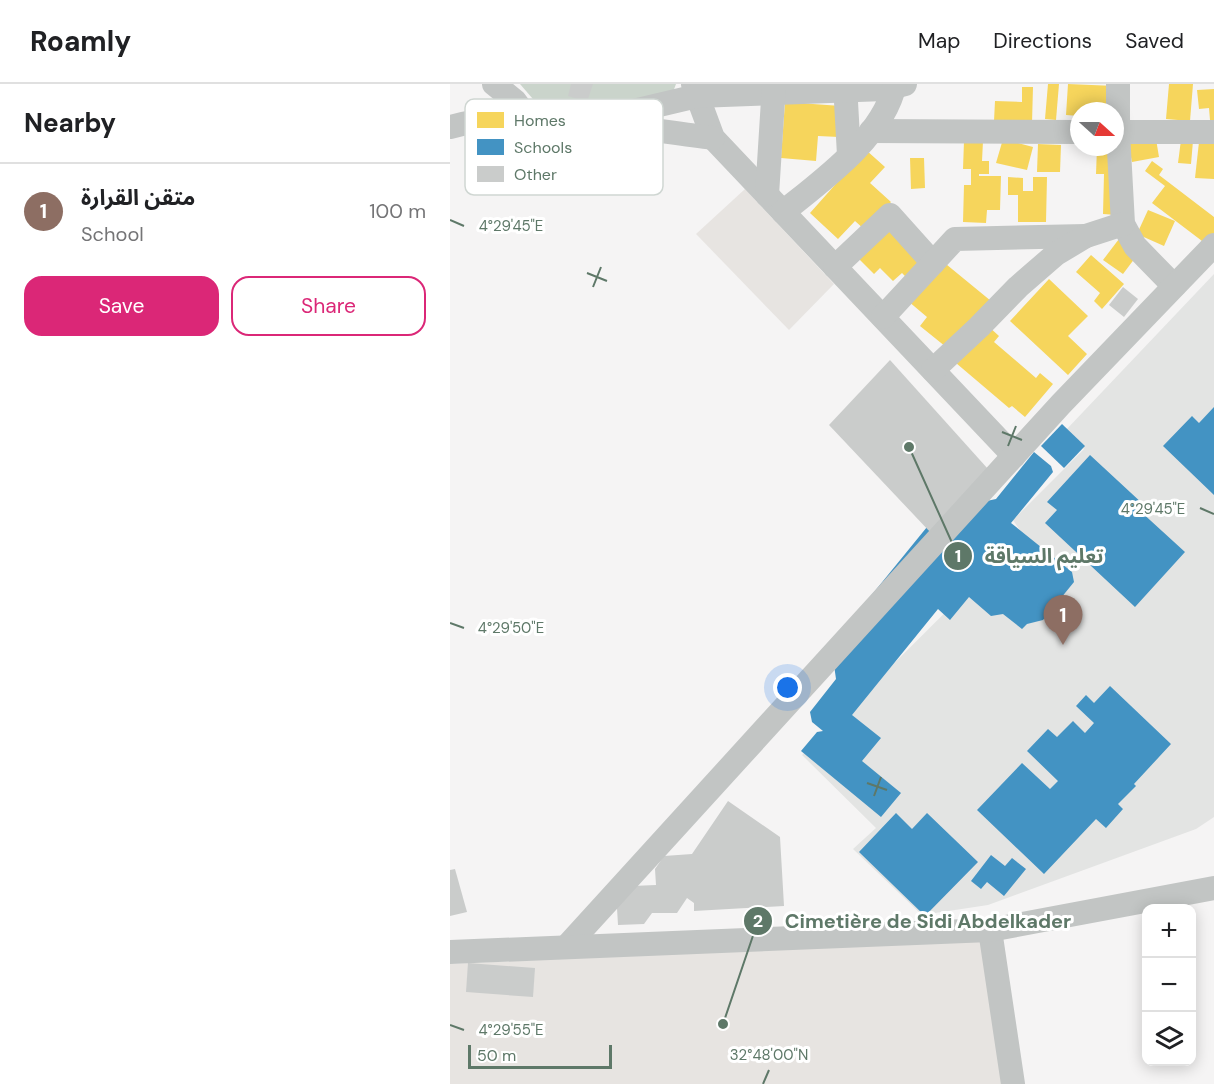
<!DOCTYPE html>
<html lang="en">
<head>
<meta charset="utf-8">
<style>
	body { margin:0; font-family:"DM Sans","Noto Sans Arabic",sans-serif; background:#f6f6f6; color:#202124 }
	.controls { position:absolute; right:18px; bottom:18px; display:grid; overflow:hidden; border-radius:12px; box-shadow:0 3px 15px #0003 }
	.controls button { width:54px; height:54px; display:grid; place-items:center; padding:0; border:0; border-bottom:2px solid #e0e0e0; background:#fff; color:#202124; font:30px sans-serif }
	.compass { position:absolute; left:620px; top:18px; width:54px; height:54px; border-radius:50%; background:#fff; box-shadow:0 3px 15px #0003; rotate:111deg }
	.scale { position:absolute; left:18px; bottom:15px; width:144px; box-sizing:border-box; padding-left:6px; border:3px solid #5e7868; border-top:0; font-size:16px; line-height:21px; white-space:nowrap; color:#5e7868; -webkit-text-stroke:4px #fff; paint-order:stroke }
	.you { position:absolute; left:338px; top:604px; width:21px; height:21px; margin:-15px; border:4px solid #fff; border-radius:50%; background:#1a73e8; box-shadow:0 0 0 9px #1a73e833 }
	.badge { display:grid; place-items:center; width:39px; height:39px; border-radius:50%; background:#db2777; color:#fff; font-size:20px; font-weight:700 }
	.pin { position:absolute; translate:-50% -50px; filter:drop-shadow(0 2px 3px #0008) }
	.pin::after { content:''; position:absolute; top:32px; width:21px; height:18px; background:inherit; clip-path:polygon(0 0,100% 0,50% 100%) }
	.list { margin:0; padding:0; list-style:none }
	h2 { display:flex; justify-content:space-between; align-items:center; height:78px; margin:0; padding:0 24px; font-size:26px }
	h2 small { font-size:20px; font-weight:400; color:#757577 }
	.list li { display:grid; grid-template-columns:39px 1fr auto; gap:18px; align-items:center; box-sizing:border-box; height:96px; padding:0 24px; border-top:2px solid #e0e0e0 }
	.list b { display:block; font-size:22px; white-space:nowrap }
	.list p { margin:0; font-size:20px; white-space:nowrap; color:#757577 }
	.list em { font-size:20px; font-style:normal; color:#757577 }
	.actions { display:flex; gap:12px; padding:18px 24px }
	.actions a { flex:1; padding:14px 0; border:2px solid #db2777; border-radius:18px; text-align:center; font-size:21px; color:#db2777 }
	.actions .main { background:#db2777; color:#fff }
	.icon { flex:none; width:33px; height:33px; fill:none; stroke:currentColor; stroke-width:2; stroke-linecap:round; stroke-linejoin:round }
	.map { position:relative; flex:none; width:764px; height:1000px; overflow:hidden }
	header { display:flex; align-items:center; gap:36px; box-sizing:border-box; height:84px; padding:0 30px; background:#fff; border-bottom:2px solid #e0e0e0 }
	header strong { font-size:28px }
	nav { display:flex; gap:33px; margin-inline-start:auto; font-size:21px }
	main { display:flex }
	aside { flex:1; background:#fff }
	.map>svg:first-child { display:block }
	.built { fill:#e3e4e3 }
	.green { fill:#e7e4e1 }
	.water { fill:#cad4cb }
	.homes { fill:#f6d55c }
	.schools { fill:#4393c3 }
	.building { fill:#cacccb }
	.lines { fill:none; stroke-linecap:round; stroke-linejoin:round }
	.minor { stroke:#c2c5c4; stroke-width:24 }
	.ticks { fill:none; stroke:#5e7868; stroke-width:2 }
	.key { fill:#fff; stroke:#cfd6d2; stroke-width:1.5 }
	.key-label { font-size:16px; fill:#5e7868 }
	.ticks-label { font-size:15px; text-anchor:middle; fill:#5e7868; stroke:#fff; stroke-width:6; stroke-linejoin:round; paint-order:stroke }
	.leader { fill:none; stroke:#5e7868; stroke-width:2 }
	.callout-dot { fill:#5e7868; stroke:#fff; stroke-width:2 }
	.mark-label { font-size:18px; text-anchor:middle; font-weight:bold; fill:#fff }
	.callout-label { font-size:20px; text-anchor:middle; font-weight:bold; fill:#5e7868; stroke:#fff; stroke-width:6; stroke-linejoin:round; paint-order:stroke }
</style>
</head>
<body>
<header>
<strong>Roamly</strong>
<nav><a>Map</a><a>Directions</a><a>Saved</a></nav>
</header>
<main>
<aside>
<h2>Nearby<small></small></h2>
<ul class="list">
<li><span class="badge" style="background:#8d6e63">1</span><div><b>متقن القرارة</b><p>School</p></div><em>100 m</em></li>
</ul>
<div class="actions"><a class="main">Save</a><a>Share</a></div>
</aside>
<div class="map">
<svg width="764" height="1000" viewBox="0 0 764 1000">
	<rect width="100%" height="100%" fill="#f5f4f4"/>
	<polygon class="built" points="764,190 764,733 746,745 538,821 472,831 403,765 426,744 352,671 573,451 563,436 634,365 615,347"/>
	<g class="green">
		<polygon points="295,105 384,200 339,246 246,150"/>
		<polygon points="535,855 553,1000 0,1000 0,880"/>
	</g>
	<polygon class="water" points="70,0 226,0 223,8 120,27 89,22"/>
	<g class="homes">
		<polygon points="598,0 609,0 606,36 595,35"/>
		<polygon points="618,0 665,2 664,27 629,27 629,32 616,31"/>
		<polygon points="719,0 743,0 740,37 716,35"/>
		<polygon points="572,3 583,3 582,39 544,37 545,17 572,18"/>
		<polygon points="764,5 764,36 760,36 759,24 749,25 747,6"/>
		<polygon points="335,18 391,22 389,53 368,52 366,77 331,74"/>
		<polygon points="553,55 583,63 577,86 546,79"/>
		<polygon points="706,55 709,73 682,78 678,59"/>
		<polygon points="731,56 743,57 741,80 728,79"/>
		<polygon points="514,57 533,57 532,77 539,77 539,90 529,90 529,92 551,92 550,126 537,126 536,139 513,138 514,101 521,101 521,85 513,85"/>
		<polygon points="749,58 764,59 764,95 745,94"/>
		<polygon points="588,60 611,61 610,88 587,88"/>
		<polygon points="647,63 665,63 667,131 653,130 654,90 646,90"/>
		<polygon points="416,66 435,83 420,99 441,118 415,146 405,137 388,155 360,129"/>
		<polygon points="460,74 474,74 475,104 461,105"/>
		<polygon points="702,77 713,85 709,91 764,133 764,149 756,160 702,119 715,102 695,87"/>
		<polygon points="558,93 573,94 573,107 583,107 583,93 597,93 596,138 568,138 568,111 558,111"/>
		<polygon points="698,126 725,137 714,162 687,150"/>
		<polygon points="435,140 474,179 458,195 452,189 443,197 430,184 424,190 405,171"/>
		<polygon points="669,155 688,170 673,190 653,176"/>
		<polygon points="641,171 674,200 652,225 644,217 650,209 626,188"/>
		<polygon points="491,176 541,217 501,267 470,242 477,233 458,217"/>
		<polygon points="599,195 638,232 618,252 637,270 618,291 560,237"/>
		<polygon points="538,242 549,252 544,258 586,294 590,289 603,300 575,333 562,322 559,324 506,279"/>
	</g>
	<g class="schools">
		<polygon points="764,323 764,411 713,362 742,332 749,339"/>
		<polygon points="612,340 635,362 614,384 591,362"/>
		<polygon points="584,368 601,382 603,388 561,439 622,488 624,498 593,536 577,540 572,545 553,530 541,532 519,513 500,536 488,525 402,631 431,654 412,677 451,709 431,733 351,667 367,648 373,647 362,638 360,628 386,595 384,581 372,572 490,427 546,415"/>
		<polygon points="640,371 694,421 689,426 735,468 685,523 595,439 607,426 597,418"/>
		<polygon points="660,602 721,660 684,700 686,702 668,720 673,725 656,744 646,735 594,790 527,726 572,679 600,705 608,697 577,667 598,645 607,653 623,637 635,649 644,639 626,622 636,611 644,619"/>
		<polygon points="446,729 462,745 477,729 528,778 475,832 409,768"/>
		<polygon points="541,771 555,782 562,774 576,785 554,812 537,798 531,805 521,797"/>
	</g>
	<g class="building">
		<polygon points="121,0 143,0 137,18 118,12"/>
		<polygon points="673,203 688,215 674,233 659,221"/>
		<polygon points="440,276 538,385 481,449 379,341"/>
		<polygon points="278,717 330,753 334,822 244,827 244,819 237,814 227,829 202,829 194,840 168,841 167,824 182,802 206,801 205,785 214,772 242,770"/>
		<polygon points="5,785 17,828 0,832 0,786"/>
		<polygon points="18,879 85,884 83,913 16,908"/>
	</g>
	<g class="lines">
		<g class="minor">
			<polyline points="44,0 65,17 79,36"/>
			<polyline points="243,0 263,54 564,372"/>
			<polyline points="395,0 399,71"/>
			<polyline points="668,0 668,48 673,140 685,162 724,202"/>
			<polyline points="137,38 247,12 435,5 455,0"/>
			<path d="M0 43C12 40 24 37 37 36 112 30 189 45 263 54"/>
			<polyline points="421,47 629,48"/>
			<polyline points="665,48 764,48"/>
			<polyline points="317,111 324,0"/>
			<path d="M333 128C374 95 433 53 445 0"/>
			<polyline points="385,183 440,131 483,179"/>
			<polyline points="433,233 505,155 636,152"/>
			<polyline points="483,286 529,243 568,203 606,170 636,152 673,140"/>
			<polyline points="540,846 563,1000"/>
			<polyline points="117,862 611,320 764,161"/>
			<polyline points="0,868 540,846 764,804"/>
		</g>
	</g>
	<path class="ticks" d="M0 136 14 142M137 189 157 197M143 203 151 183M552 348 572 356M558 362 566 342M750 424 764 430M0 539 14 544M417 699 437 706M424 712 431 693M0 941 14 946M313 1000 319 986"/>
	<rect x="15" y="15" width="198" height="96" rx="9" class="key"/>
	<rect x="27" y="28" width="27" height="16" fill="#f6d55c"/>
	<rect x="27" y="55" width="27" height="16" fill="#4393c3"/>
	<rect x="27" y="82" width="27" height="16" fill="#cacccb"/>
	<g class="key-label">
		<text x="64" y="42">Homes</text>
		<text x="64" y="69">Schools</text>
		<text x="64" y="96">Other</text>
	</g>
	<g class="ticks-label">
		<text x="61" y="147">4°29'45"E</text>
		<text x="703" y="430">4°29'45"E</text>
		<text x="61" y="549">4°29'50"E</text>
		<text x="61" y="951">4°29'55"E</text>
		<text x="319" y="976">32°48'00"N</text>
	</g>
	<path class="leader" d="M459 363L508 472M273 940L308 837"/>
	<g class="callout-dot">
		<circle cx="459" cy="363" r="6"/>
		<circle cx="273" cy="940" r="6"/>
		<circle cx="508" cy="472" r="15"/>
		<circle cx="308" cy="837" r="15"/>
	</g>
	<g class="mark-label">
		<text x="508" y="478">1</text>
		<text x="308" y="843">2</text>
	</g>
	<g class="callout-label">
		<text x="594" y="479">تعليم السياقة</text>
		<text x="478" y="844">Cimetière de Sidi Abdelkader</text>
	</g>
</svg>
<div class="controls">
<button>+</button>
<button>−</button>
<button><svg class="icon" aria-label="layers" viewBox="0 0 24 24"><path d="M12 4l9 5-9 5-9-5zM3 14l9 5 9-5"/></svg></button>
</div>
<svg class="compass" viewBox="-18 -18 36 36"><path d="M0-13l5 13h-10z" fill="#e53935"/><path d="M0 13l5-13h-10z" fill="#757577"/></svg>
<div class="scale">50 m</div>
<div class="you"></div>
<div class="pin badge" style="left:613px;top:561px;background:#8d6e63">1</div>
</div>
</main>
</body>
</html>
